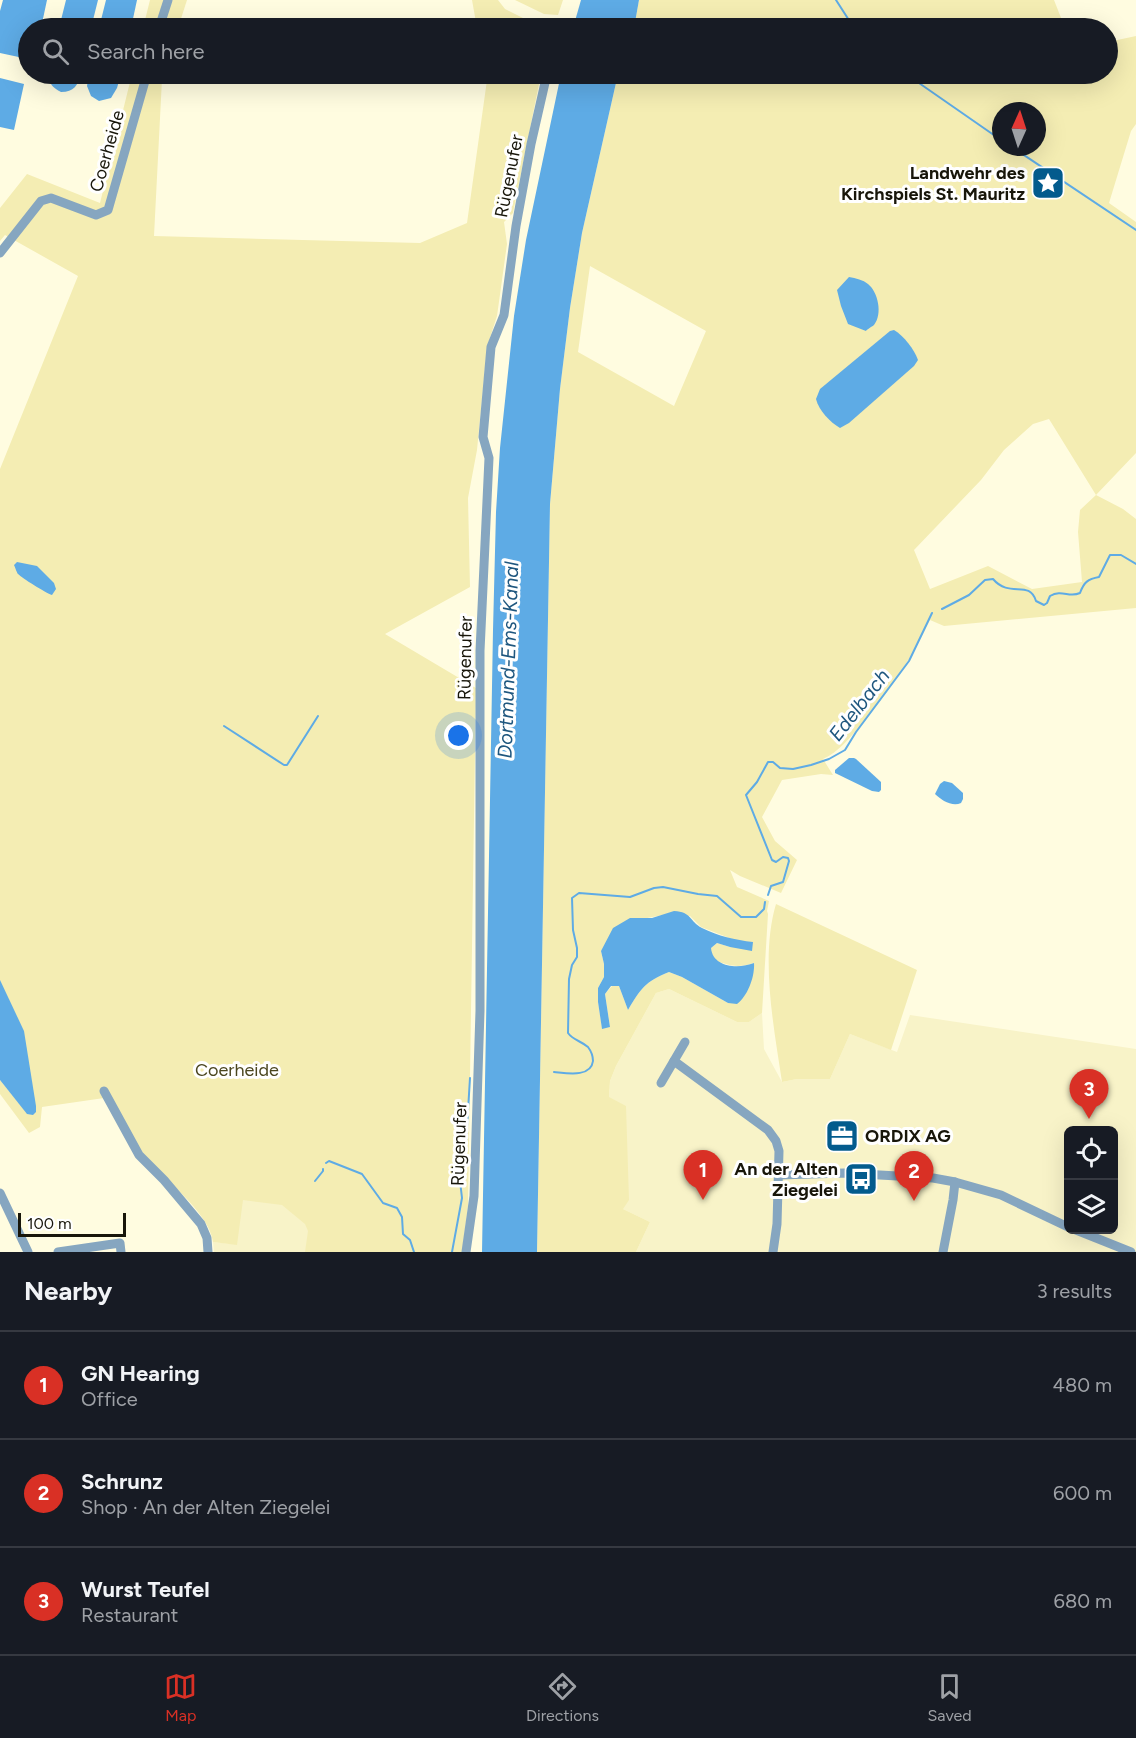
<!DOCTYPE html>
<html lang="en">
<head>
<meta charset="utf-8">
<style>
	body { margin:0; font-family:Figtree,sans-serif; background:#242831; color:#f1f3f6 }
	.controls { position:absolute; right:18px; bottom:18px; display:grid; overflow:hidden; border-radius:9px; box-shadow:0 6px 24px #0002 }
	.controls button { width:54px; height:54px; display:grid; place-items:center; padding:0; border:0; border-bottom:2px solid #363941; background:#171b24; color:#f1f3f6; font:30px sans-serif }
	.compass { position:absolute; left:992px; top:102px; width:54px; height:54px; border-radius:50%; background:#171b24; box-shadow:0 6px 24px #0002; rotate:3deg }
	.scale { position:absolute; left:18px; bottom:15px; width:108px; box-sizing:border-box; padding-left:6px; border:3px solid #18160a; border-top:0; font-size:16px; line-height:21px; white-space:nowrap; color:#18160a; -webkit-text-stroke:4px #fff; paint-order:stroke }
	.you { position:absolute; left:459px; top:736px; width:21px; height:21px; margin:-15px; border:4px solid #fff; border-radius:50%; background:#1a73e8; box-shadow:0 0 0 9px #1a73e833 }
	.badge { display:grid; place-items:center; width:39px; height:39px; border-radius:50%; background:#d93025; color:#fff; font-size:20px; font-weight:700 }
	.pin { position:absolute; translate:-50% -50px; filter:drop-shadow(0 2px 3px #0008) }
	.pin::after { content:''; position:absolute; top:32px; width:21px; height:18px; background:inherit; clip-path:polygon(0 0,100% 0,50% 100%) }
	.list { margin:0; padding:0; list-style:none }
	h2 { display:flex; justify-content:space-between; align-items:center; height:78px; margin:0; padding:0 24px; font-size:26px }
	h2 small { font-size:20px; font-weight:400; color:#9ea1a6 }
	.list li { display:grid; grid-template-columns:39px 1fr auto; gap:18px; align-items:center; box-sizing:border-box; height:108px; padding:0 24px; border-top:2px solid #363941 }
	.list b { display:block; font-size:22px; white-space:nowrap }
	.list p { margin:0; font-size:20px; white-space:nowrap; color:#9ea1a6 }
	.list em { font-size:20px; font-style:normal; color:#9ea1a6 }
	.icon { flex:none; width:33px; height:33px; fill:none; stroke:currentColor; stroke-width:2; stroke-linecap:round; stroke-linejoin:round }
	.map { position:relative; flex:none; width:1136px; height:1252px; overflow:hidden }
	.search { position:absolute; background:#171b24; box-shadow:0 6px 24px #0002; left:18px; right:18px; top:18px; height:66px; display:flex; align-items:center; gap:15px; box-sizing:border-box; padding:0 21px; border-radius:33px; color:#9ea1a6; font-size:22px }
	.sheet { height:402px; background:#171b24 }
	nav { display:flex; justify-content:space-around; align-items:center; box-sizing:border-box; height:84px; border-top:2px solid #363941; background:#171b24; font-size:16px; color:#9ea1a6 }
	nav a { display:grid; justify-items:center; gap:3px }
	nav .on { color:#d93025 }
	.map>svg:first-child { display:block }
	.built { fill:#f8f3c8; fill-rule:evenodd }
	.green { fill:#f4edb3; fill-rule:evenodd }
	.water { fill:#5eabe5 }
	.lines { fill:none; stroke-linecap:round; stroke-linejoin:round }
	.stream { stroke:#5eabe5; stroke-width:2 }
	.minor { stroke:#86a6c0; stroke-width:9 }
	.labels { text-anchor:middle; stroke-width:6; stroke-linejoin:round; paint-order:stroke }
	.street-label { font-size:18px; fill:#18160a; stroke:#fff }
	.poi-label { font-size:18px; font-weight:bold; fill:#18160a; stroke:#fff; text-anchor:end }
	.park-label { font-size:18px; fill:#4b461f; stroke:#fff }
	.water-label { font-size:20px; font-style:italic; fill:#1f577f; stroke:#fff }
</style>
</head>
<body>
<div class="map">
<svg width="1136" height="1252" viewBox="0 0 1136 1252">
	<rect width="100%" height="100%" fill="#fffce0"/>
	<g class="built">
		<path d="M669 989 737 1022H749L762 1013 764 1049 782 1082 797 1079H830L850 1034 897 1052 910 1015 1136 1049V1252H636L650 1222 623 1209 609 1097 610 1081 616 1066 656 993ZM1068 1130H1114V1230H1068Z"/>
		<polygon points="239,1195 321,1206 314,1252 214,1252 213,1242 232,1244"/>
	</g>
	<g class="green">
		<polygon points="150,0 187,0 178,28 143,28"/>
		<polygon points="472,0 498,0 505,9 543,28 477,28"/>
		<polygon points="515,0 563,0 558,15 544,14"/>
		<polygon points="639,0 1054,0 1065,28 634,28"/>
		<path d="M1136 36V124L1131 131 1109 203 1136 222V453L1096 495 1123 509 1136 519V608L944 626 930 620C911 660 889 691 861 725 850 737 839 752 823 759L833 775 821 774 782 780 762 817 775 841 797 860 781 893 740 876 730 870 737 887 769 901 767 911 768 914 762 1013 749 1022H737L669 989 656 993 616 1066 610 1081 609 1097 626 1106 629 1200 623 1209 650 1222 636 1252H537L550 504 560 389 570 308 582 233 618 74H1108V42ZM1001 111H1037V147H1001ZM590 266 706 331 674 406 578 352ZM1049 419 1096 495 1080 510 1078 532 1082 582 1032 589 988 566 930 589 914 550 981 480 1004 450 1033 424ZM663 915 690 916 701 927 732 939 730 947 717 943 711 948V953L716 961C731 966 738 968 754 963 755 981 740 991 728 1003L682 977 669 972C645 982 641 988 628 1010L619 986H612L605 994 610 1027 602 1028 598 1002V988L604 977V964L601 951 635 918 642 919Z"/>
		<path d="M132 74H164L162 79 154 236 420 243 467 223 487 80 486 74H541L513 213 504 222 507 244 497 316 487 347 477 450 468 498 470 587 385 634 476 688 468 1206 462 1252H305L308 1231 305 1224 282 1205 243 1200 237 1245 213 1242C209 1210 159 1177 141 1151 130 1134 121 1115 111 1097L42 1107 40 1127 29 1133 0 1094V1080L27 1113 0 980V469L78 276 5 235 0 241V208L27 174 100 203Z"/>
		<path d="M776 904 917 970 891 1050 850 1034 830 1079H797L782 1082C774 1028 760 958 776 904Z"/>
	</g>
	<g class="water">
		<polygon points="3,0 47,0 41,28 28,28 28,59 0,53 0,11"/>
		<polygon points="66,0 98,0 91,28 59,28"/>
		<polygon points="106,0 137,0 131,28 99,28"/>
		<polygon points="581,0 639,0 634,28 573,28"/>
		<path d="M49 74H81C78 85 74 92 61 92 53 88 48 83 49 74Z"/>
		<polygon points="89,74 121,74 117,88 111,98 99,101 91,96 87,86"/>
		<polygon points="561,74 618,74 582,233 570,308 560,389 550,504 537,1252 482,1252 493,630 496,512 500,448 514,316 526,240"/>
		<polygon points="0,78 24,84 14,130 0,127"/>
		<path d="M849 277C856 278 863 280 868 284 878 292 883 314 874 325 873 326 866 330 866 331L848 324 841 306 837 290Z"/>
		<path d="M894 330C904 336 914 349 918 360L914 366 849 423 840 428C830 422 819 411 816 399L820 389 890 331Z"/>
		<path d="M17 562 37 566 54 583 56 589 52 595C46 593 22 578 18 574 17 573 15 567 14 565Z"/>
		<polygon points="849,758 854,758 856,759 881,782 881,790 879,792 872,791 835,773 835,770"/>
		<path d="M944 781 952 783 963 793V799L961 803C952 807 941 800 935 794L940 784Z"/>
		<path d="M674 911C692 912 689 921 702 928 718 936 735 940 753 942L752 951 730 947 717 943 711 948C713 968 739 969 754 963 755 976 748 996 737 1004L728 1003 682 977 669 972C645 982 641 988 628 1010L619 986H611L605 994 610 1027 602 1029 598 1002V988L604 977V964L601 951 613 928 630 918H652Z"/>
		<polygon points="0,980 24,1031 36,1106 36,1112 33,1115 27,1114 0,1080"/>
	</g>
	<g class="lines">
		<g class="stream">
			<polyline points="836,0 854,28"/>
			<polyline points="906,74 1001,140"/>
			<polyline points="1012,147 1136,230"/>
			<path d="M942 609 969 595 985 580 993 579C1010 599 1029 579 1036 601L1044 605 1047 603 1050 596C1062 589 1069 598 1080 593 1084 582 1088 579 1099 577L1110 555H1121L1136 564"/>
			<polyline points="224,726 284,765 287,765 318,716"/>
			<polyline points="768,895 771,886 783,882 789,861 788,858 783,857 776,862 772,860 746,795 757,782 768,762 773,762 780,768 793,769 811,765 829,759 845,750 856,732 909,661 932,613"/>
			<path d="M554 1072C566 1073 591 1078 593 1061 593 1056 591 1051 588 1047 581 1041 573 1040 568 1033L569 979 572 965 577 957V948L573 930 572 898 579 893 630 897 654 888 663 887 698 894 717 896 741 917H756L764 909 765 902"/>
			<polyline points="466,1143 470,1078"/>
			<polyline points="326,1163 329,1161 362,1174 383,1203 397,1208 402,1217 403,1234 410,1240 414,1252"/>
			<polyline points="315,1181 323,1171 323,1169"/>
			<polyline points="452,1252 462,1198 460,1181 465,1163 466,1148"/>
		</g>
		<g class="minor">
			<polyline points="159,28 168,0"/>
			<polyline points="0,253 41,201 51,198 96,215 108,210 147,74"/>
			<polyline points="674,1061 768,1130 776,1141 779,1151 777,1224 773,1252"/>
			<polyline points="661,1083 685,1042"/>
			<polyline points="104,1091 139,1155 164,1180 201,1224 207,1238 208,1252"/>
			<polyline points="779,1175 844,1173 933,1178 955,1182 1001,1195 1068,1227"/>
			<polyline points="0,1193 28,1252"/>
			<polyline points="1076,1230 1131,1252"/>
			<polyline points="58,1252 120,1243 121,1252"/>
			<polyline points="466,1252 474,1196 480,1011 480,651 489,458 483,437 491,347 504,315 516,226 531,144 547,74"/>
			<polyline points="943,1252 953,1200 955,1182"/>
		</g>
	</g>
	<defs>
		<g id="sight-square" transform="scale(1.725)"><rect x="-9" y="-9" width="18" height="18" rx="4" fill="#035b8d" stroke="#fff"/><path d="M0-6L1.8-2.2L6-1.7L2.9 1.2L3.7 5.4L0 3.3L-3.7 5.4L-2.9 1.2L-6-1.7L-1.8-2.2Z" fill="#fff"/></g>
		<g id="office-square" transform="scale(1.725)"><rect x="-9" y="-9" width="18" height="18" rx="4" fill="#035b8d" stroke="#fff"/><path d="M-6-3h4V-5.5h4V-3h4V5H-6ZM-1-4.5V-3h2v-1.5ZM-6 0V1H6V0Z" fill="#fff"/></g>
		<g id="bus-square" transform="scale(1.725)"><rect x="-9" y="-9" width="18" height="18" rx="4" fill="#035b8d" stroke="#fff"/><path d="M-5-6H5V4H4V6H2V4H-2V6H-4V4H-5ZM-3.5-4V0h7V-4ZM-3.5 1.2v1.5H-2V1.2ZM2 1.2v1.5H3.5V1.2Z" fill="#fff"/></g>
	</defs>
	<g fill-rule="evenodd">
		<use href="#sight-square" x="1048" y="183"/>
		<use href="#office-square" x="842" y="1136"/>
		<use href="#bus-square" x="861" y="1179"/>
	</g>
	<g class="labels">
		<g class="street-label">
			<text transform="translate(107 151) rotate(-74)" y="6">Coerheide</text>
			<text transform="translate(509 176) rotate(-79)" y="6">Rügenufer</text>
			<text transform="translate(465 658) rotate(-89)" y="6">Rügenufer</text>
			<text transform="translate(459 1144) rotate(-88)" y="6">Rügenufer</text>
		</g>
		<g class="poi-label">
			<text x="1025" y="179">Landwehr des<tspan x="1025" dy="21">Kirchspiels St. Mauritz</tspan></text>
			<text x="865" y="1142" text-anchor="start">ORDIX AG</text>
			<text x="838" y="1175">An der Alten<tspan x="838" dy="21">Ziegelei</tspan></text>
		</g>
		<g class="park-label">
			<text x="237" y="1076">Coerheide</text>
		</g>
		<g class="water-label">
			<text transform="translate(508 660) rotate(-88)" y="7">Dortmund-Ems-Kanal</text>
			<text transform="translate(859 705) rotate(-52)" y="7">Edelbach</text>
		</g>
	</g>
</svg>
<div class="controls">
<button><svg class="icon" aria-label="locate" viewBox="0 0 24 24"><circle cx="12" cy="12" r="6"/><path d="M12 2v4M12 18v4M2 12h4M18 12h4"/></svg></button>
<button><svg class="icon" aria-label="layers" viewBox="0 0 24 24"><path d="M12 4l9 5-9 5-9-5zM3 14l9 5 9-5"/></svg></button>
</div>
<svg class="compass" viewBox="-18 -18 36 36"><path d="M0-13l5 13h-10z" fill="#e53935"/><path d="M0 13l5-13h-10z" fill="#9ea1a6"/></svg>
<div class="scale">100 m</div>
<div class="you"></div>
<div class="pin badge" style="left:703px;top:1200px">1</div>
<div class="pin badge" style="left:914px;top:1201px">2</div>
<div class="pin badge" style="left:1089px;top:1119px">3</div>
<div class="search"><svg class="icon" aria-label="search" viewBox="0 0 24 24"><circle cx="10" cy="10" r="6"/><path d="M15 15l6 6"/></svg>Search here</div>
</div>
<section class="sheet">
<h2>Nearby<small>3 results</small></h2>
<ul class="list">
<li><span class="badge">1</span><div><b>GN Hearing</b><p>Office</p></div><em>480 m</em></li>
<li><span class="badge">2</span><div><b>Schrunz</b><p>Shop · An der Alten Ziegelei</p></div><em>600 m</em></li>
<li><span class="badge">3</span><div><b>Wurst Teufel</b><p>Restaurant</p></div><em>680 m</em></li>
</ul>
</section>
<nav>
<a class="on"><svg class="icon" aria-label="map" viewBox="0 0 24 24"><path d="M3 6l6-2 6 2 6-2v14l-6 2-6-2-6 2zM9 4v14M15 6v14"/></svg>Map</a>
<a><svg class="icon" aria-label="directions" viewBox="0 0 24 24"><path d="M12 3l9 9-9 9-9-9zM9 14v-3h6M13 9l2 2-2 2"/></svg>Directions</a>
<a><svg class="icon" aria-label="saved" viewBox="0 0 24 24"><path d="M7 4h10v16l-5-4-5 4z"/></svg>Saved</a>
</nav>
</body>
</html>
